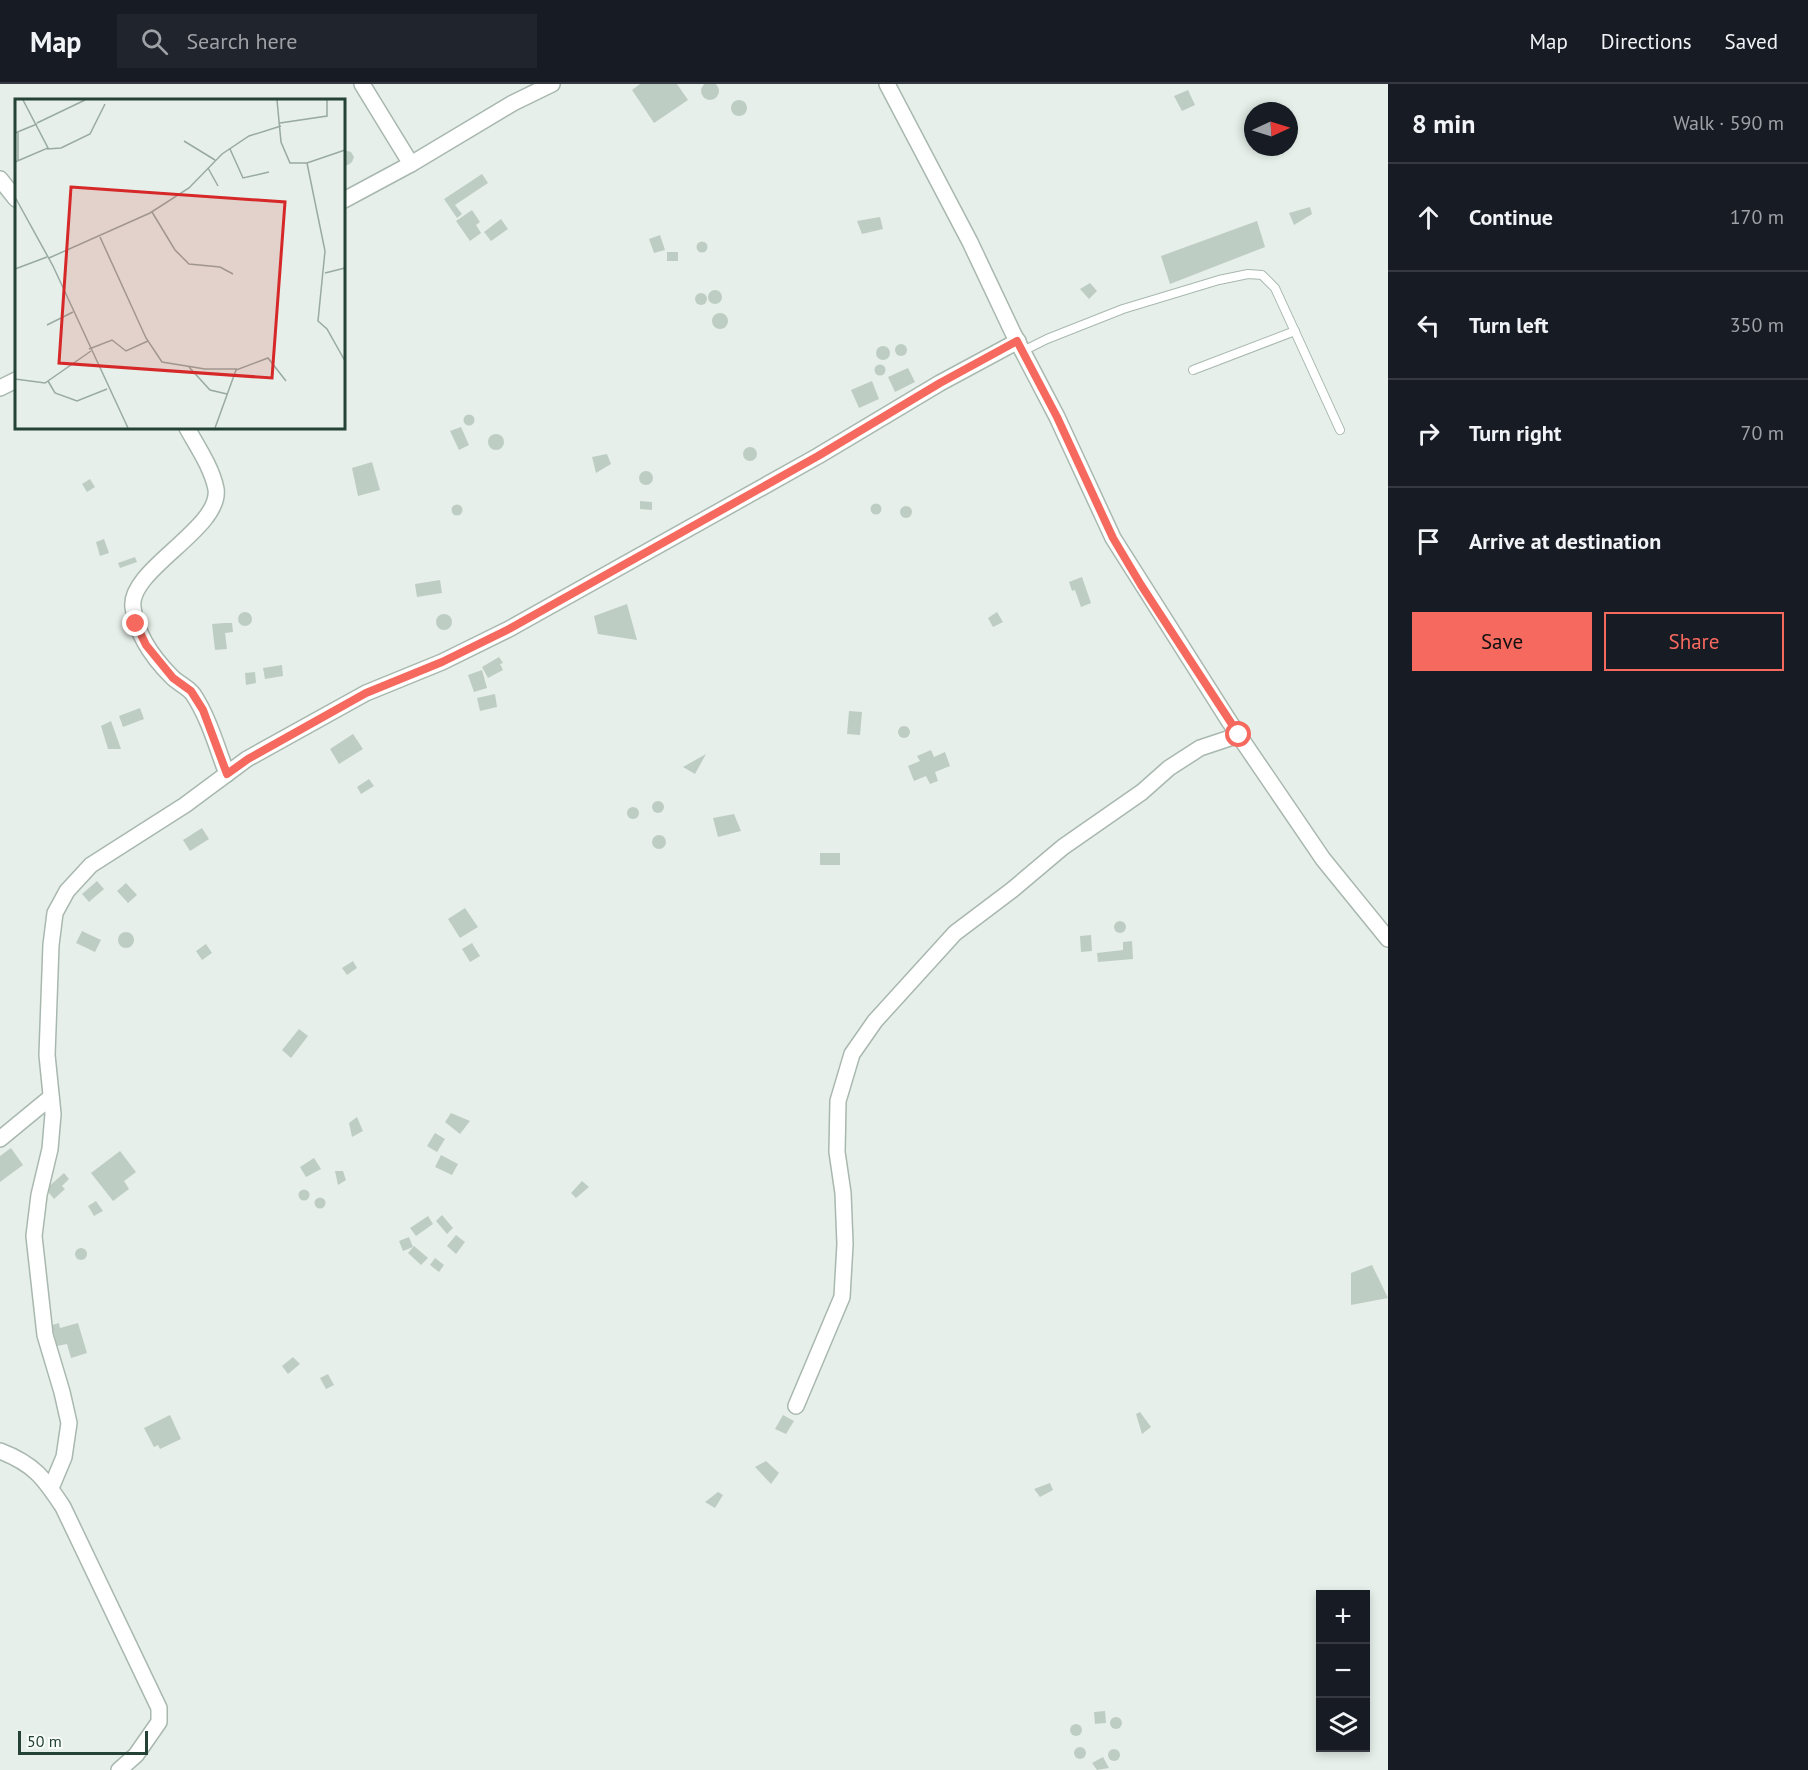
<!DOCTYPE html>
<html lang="en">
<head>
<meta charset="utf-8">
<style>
	body { margin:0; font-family:"PT Sans",sans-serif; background:#20242c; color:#f1f3f6 }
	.controls { position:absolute; right:18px; bottom:18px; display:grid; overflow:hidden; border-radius:0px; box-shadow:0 3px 9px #0003 }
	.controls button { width:54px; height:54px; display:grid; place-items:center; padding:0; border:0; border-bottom:2px solid #363941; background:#171b24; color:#f1f3f6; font:30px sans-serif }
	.compass { position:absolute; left:1244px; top:18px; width:54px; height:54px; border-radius:50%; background:#171b24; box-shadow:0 3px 9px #0003; rotate:86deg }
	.scale { position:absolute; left:18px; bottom:15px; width:130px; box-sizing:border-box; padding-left:6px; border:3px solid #244235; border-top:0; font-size:16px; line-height:21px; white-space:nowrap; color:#244235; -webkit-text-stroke:4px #f7fbf8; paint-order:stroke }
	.stop { position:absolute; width:18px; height:18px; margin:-14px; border:4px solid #f5695e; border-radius:50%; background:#fff }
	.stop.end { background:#f5695e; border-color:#fff; box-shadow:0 2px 6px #0008 }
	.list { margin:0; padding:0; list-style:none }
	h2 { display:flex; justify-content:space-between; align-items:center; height:78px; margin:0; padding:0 24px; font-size:26px }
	h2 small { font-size:20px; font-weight:400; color:#9ea1a6 }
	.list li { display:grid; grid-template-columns:39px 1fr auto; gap:18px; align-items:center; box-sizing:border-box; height:108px; padding:0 24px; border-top:2px solid #363941 }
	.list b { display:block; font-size:22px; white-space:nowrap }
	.list em { font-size:20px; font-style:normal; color:#9ea1a6 }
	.actions { display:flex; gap:12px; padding:18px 24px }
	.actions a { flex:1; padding:14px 0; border:2px solid #f5695e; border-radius:0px; text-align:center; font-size:21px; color:#f5695e }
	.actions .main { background:#f5695e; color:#111 }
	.icon { flex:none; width:33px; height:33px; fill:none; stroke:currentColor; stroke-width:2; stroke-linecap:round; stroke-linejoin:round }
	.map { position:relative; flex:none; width:1388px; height:1686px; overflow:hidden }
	header { display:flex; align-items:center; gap:36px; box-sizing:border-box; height:84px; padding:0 30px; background:#171b24; border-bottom:2px solid #363941 }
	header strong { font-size:28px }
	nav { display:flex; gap:33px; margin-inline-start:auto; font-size:21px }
	.search { width:420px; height:54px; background:#20242c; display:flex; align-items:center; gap:15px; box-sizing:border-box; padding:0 21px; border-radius:0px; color:#9ea1a6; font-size:22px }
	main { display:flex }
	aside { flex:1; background:#171b24 }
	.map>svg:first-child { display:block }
	.building { fill:#becdc4 }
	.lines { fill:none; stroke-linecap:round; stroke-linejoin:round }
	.service-casing { stroke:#a8b8af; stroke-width:10 }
	.minor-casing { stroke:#a8b8af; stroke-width:18 }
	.service { stroke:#fff; stroke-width:8 }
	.minor { stroke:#fff; stroke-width:15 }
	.route { stroke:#f5695e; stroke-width:8 }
	.inset-road { fill:none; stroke:#98aaa1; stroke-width:1.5 }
	.view { fill:#d62828; fill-opacity:0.15; stroke:#d62828; stroke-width:3 }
	.inset-edge { fill:none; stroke:#244235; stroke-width:3 }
</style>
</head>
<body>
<header>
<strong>Map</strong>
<div class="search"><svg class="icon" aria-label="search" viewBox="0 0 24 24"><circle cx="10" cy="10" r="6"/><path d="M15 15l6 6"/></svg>Search here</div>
<nav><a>Map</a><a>Directions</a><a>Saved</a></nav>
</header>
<main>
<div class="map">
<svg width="1388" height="1686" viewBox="0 0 1388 1686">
	<rect width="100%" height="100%" fill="#e6efe9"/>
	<g class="building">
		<circle cx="710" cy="7" r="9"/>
		<polygon points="640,0 677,0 688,16 654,39 632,6"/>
		<polygon points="1188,6 1195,21 1182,27 1174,12"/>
		<circle cx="739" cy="24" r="8"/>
		<polygon points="344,66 351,68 354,73 352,78 348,81 344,81"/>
		<polygon points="482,90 488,99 455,121 462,130 457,134 444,115"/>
		<polygon points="1310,123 1312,130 1294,141 1289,129"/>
		<polygon points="472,126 480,138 476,141 481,149 470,157 456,137"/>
		<polygon points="880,133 883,145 862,150 857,137"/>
		<polygon points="501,135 508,145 491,157 484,148"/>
		<polygon points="1257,137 1265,163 1170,200 1161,172"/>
		<polygon points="660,151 665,166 654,169 649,155"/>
		<circle cx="702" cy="163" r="5.5"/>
		<rect x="667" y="168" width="11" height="9"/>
		<polygon points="1090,199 1097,207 1089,215 1080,205"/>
		<circle cx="715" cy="213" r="7"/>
		<circle cx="701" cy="215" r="6"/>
		<circle cx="720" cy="237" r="8"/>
		<circle cx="901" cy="266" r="6"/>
		<circle cx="883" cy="269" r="7"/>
		<circle cx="880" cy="286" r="5.5"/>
		<polygon points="908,284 915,298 895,308 888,293"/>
		<polygon points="872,297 879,315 859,324 851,306"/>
		<circle cx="469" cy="336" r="5.5"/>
		<polygon points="461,343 469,361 459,366 450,347"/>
		<circle cx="496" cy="358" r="8"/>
		<circle cx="750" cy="370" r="7"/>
		<polygon points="607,370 611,380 596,389 592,373"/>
		<polygon points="372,378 380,406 358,412 352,384"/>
		<circle cx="646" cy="394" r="7"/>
		<polygon points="90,395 95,403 87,408 82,400"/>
		<polygon points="640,417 652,418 652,426 640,425"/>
		<circle cx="876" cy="425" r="5.5"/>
		<circle cx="457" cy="426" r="5.5"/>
		<circle cx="906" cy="428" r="6"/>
		<polygon points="104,455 109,469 100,472 96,458"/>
		<polygon points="135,473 137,478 120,484 118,479"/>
		<polygon points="1082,493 1091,519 1081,523 1075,506 1072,507 1069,498"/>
		<polygon points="440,496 442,509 417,513 415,500"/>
		<polygon points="627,520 637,556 598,550 594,532"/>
		<circle cx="245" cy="535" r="7"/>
		<polygon points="997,528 1003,538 993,543 988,534"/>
		<circle cx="444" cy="538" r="8"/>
		<polygon points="224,539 232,539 233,548 225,549 227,565 215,566 212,540"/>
		<polygon points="499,573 503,579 500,580 503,586 488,594 482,583"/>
		<polygon points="282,581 283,592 265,595 263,584"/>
		<polygon points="482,586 487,604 474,608 468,591"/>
		<polygon points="255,588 256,599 246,601 245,589"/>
		<polygon points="495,610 497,623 480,627 477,614"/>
		<polygon points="140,624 144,635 123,643 119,632"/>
		<polygon points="849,627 862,628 860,651 847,650"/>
		<polygon points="111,637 121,665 108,665 101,642"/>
		<circle cx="904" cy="648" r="6"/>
		<polygon points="353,650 363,665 339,680 330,665"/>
		<polygon points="931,666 934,673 945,668 950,682 935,688 938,697 930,700 926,692 914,697 908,682 920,677 917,672"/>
		<polygon points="706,670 695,690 683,683"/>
		<polygon points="369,695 374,702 361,710 357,703"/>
		<circle cx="658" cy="723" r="6"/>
		<circle cx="633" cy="729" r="6"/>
		<polygon points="734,730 741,747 718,753 713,734"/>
		<polygon points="202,744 209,755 190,767 183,756"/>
		<circle cx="659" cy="758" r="7"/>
		<rect x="820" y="769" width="20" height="12"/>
		<polygon points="97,797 104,805 89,818 82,810"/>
		<polygon points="126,799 137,811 128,819 117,807"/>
		<polygon points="465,824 478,843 460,854 448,835"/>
		<circle cx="1120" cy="843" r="6"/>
		<polygon points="82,847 101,856 95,868 76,859"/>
		<circle cx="126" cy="856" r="8"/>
		<polygon points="1091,851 1092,867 1081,868 1080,852"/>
		<polygon points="1132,857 1133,875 1098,878 1097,869 1123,866 1123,858"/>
		<polygon points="472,859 480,872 470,878 462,865"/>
		<polygon points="206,860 212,869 202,876 196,867"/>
		<polygon points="353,877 357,884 347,891 342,884"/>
		<polygon points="299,945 308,952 291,974 282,966"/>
		<polygon points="451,1029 470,1037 460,1050 445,1038"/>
		<polygon points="357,1033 363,1047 352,1053 349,1039"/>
		<polygon points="435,1049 445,1055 437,1068 427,1062"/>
		<polygon points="11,1064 23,1081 0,1098 0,1072"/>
		<polygon points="120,1067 136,1088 124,1097 129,1105 113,1117 91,1089"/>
		<polygon points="441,1071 458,1080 452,1091 435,1083"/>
		<polygon points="314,1074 321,1085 306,1093 300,1083"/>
		<polygon points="335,1087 343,1087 346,1096 338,1101"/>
		<polygon points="64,1089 69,1095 62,1102 65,1105 54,1115 46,1105"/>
		<polygon points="582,1097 589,1103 576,1114 571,1109"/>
		<circle cx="304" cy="1111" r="5.5"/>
		<circle cx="320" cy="1119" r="5.5"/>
		<polygon points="96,1117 103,1127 94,1132 88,1122"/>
		<polygon points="442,1131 453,1144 447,1150 436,1137"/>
		<polygon points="428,1132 433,1140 416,1152 410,1144"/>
		<polygon points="456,1151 465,1158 456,1170 447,1162"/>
		<polygon points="409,1153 413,1163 403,1167 399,1157"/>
		<polygon points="414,1162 428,1174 421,1181 408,1169"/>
		<circle cx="81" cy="1170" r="6"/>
		<polygon points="435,1174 444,1181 439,1188 430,1181"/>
		<polygon points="1372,1181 1388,1214 1351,1221 1351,1189"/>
		<polygon points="59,1239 60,1244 78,1239 87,1269 71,1274 67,1260 57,1262 52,1241"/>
		<polygon points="293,1273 300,1280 288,1290 282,1282"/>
		<polygon points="328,1290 334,1301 326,1305 320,1294"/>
		<polygon points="1140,1328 1151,1343 1142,1350 1136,1330"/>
		<polygon points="170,1331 181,1355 160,1365 158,1361 154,1363 144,1344"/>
		<polygon points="783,1331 794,1337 786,1350 775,1345"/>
		<polygon points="766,1377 779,1389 771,1400 755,1383"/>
		<polygon points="1050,1399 1053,1406 1040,1413 1034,1405"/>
		<polygon points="718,1408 723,1411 715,1424 705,1418"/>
		<polygon points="1105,1627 1106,1639 1095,1640 1094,1628"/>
		<circle cx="1116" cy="1639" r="6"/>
		<circle cx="1076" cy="1646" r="6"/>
		<circle cx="1080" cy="1669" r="6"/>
		<circle cx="1114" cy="1671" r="6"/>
		<polygon points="1103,1673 1109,1684 1097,1686 1092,1679"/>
	</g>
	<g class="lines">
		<g class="service-casing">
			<g id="service">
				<polyline points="1023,267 1047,255 1123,225 1219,196 1248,190 1262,191 1275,204 1340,346"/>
				<polyline points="1193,286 1295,247"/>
			</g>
		</g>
		<g class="minor-casing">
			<g id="minor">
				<polyline points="362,0 411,80"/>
				<polyline points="887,0 970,158 1013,249 1057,333 1113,454 1229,637 1323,775 1388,855"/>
				<polyline points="0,95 16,115"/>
				<polyline points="344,116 411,80 513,19 552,0"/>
				<polyline points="0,304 16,296"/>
				<path d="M187 344C197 362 212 384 216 405 222 444 128 486 133 523 136 550 154 575 172 593 179 600 188 603 193 610 209 634 217 664 227 690"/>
				<polyline points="0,1055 51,1013"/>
				<polyline points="796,1322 842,1213 845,1160 843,1109 837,1068 838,1017 852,970 875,937 955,849 1012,806 1063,763 1142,708 1169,684 1200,664 1239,651"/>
				<path d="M0 1367C34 1380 44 1394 63 1423L159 1624V1638L136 1671 119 1686"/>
				<polyline points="51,1404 64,1373 69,1339 62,1308 45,1251 34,1152 39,1111 50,1065 53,1030 47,971 51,861 55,829 67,807 91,781 185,721 247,675 366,609 442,578 509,545 818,372 940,299 1018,257"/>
			</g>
		</g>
		<use href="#service" class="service"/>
		<use href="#minor" class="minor"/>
	</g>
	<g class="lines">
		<polyline class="route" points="136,540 146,561 173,594 191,607 203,626 227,690 248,675 366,609 442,578 509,545 818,372 940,299 1017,257 1057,333 1113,454 1141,501 1239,651"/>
	</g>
	<g transform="translate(15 15)">
		<rect width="330" height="330" fill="#e6efe9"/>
		<path class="inset-road" d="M262 1 266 43 275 64H292L330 51M22 24 70 1M265 24 312 17V1M0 34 22 25M169 42 200 61M32 50 46 49 75 35 90 5M215 50 228 79 254 73M3 61V33M0 63 33 49 8 1M292 64 310 152 303 222 312 230 330 262M193 69 203 87M0 98 38 167 113 329M137 113 160 151 174 165 205 168 218 175M85 138 131 239 147 263 190 270H222M34 159 135 114 174 89 207 55 234 37 266 27M0 170 32 158M310 174 330 169M32 226 58 213M74 250 97 241 111 252 133 242M173 267 195 291 212 295M0 280 30 284 76 252M33 282 40 294 62 302 92 290M200 329 221 271 253 259 271 282"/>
		<path class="view" d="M56 88 270 103 257 279 44 264Z"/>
		<rect width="330" height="330" class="inset-edge"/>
	</g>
</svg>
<div class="controls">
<button>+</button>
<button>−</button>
<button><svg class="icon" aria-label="layers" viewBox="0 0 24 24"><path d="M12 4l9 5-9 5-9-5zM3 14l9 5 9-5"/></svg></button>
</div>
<svg class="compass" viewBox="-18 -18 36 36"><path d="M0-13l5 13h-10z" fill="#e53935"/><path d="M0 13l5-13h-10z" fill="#9ea1a6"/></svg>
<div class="scale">50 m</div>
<div class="stop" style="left:1239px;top:651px"></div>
<div class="stop end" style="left:136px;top:540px"></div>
</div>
<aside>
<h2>8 min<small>Walk · 590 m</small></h2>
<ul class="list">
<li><svg class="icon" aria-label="ahead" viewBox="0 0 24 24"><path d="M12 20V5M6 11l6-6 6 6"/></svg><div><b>Continue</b></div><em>170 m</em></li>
<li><svg class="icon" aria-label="left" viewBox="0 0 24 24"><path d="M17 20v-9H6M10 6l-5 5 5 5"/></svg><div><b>Turn left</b></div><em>350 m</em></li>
<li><svg class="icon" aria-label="right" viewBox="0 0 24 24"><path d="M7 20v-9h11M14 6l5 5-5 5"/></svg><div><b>Turn right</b></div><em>70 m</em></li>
<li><svg class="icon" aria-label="arrive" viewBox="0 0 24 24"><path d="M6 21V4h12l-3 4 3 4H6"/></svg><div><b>Arrive at destination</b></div></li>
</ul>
<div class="actions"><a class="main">Save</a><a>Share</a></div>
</aside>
</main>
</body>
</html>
